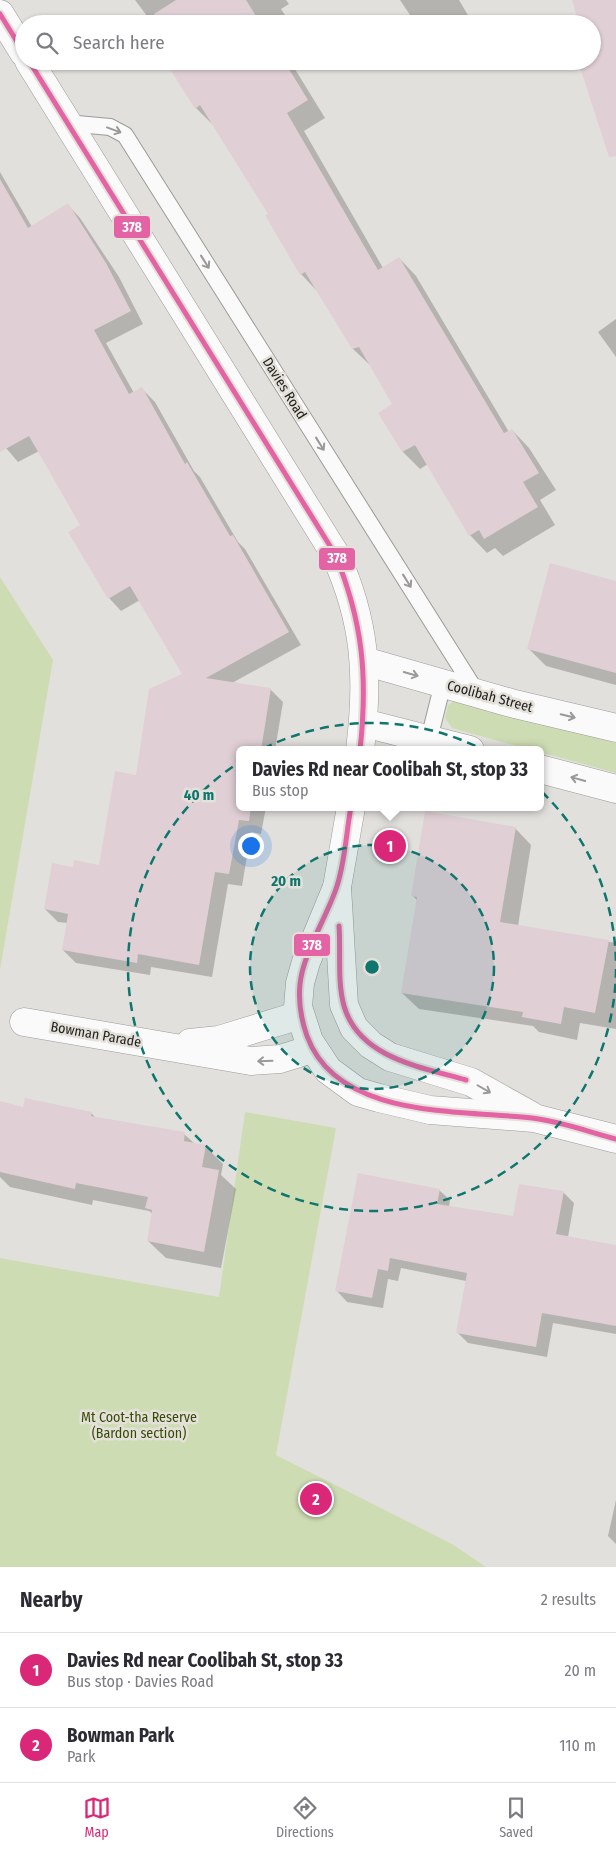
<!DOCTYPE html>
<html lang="en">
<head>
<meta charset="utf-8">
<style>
	body { margin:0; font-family:"Fira Sans Condensed",sans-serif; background:#f7f7f7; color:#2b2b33 }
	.you { position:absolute; left:250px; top:845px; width:18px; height:18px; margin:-12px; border:4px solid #fff; border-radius:50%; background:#1a73e8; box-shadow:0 0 0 8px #1a73e833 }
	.badge { display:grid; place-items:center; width:32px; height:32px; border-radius:50%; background:#db2777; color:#fff; font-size:16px; font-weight:700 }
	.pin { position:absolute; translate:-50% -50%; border:2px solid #fff; box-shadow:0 1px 5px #0006 }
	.popup { position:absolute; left:236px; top:746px; width:308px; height:65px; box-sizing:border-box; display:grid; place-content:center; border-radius:8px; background:#fff; filter:drop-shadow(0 1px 4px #0005); font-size:16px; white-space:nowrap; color:#7c7c81 }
	.popup b { font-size:19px; color:#2b2b33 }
	.popup::after { content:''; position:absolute; left:50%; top:100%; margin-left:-10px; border:10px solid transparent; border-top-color:#fff }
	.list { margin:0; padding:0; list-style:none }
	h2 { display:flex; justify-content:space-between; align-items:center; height:65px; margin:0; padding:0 20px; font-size:21px }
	h2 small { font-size:16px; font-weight:400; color:#7c7c81 }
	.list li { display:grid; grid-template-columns:32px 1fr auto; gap:15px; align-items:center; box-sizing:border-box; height:75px; padding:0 20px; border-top:1px solid #e1e1e2 }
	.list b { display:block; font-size:19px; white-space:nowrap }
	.list p { margin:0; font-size:16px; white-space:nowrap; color:#7c7c81 }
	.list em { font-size:16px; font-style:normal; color:#7c7c81 }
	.icon { flex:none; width:28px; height:28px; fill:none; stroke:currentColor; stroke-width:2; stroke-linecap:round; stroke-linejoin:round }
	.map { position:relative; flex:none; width:616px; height:1567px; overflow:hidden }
	.search { position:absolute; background:#fff; box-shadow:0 1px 4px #0004; left:15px; right:15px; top:15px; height:55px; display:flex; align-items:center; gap:12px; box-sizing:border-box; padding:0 18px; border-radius:28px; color:#7c7c81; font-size:19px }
	.sheet { height:215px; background:#fff }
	nav { display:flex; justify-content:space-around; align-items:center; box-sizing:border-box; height:70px; border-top:1px solid #e1e1e2; background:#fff; font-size:14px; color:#7c7c81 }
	nav a { display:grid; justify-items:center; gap:2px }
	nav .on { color:#db2777 }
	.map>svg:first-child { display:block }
	.green { fill:#cedcb3 }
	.shadow { fill:#0003 }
	.building { fill:#e0d0d6 }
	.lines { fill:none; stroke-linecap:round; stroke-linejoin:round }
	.service-casing { stroke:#9c9b98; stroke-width:18 }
	.minor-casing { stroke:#9c9b98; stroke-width:29 }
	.service { stroke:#fbfafa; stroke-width:16 }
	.minor { stroke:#fbfafa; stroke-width:28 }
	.bus-1-casing { stroke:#e4e1da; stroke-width:9 }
	.bus-1 { stroke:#e463a4; stroke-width:5 }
	.oneway { stroke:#9a9997 }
	.ring { fill:none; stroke:#0f766e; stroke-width:2.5; stroke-dasharray:9 6 }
	.labels { text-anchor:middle; stroke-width:5; stroke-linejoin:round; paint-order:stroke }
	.street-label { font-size:14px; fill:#23221f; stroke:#e4e1da }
	.park-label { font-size:14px; fill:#384b04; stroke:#e4e1da }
	.centre { fill:#0f766e; stroke:#e4e1da; stroke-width:2.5 }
	.ring-label { font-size:15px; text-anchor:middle; font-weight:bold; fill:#0f766e; stroke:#e4e1da; stroke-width:5; stroke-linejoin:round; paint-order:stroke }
	.line-badge { stroke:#e4e1da; stroke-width:2 }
	.badge-label { font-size:14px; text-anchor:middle; font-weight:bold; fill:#fff }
</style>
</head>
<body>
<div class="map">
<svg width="616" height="1567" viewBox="0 0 616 1567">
	<rect width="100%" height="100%" fill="#e2e0dc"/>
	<g class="green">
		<polygon points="0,577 53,660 0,970"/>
		<polygon points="454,701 461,701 616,743 616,773 540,752 540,750 531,750 452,728 445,718 448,705"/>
		<polygon points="245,1112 336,1128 276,1455 452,1544 486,1567 0,1567 0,1258 219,1297"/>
	</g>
	<g class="shadow">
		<polygon points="135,0 286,0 289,4 281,9 291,24 153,24"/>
		<polygon points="400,0 459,0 472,22 416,24"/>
		<polygon points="178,61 290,61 325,118 304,131 383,268 399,258 416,276 509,432 512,430 529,448 556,490 540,500 555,525 503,556 495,548 487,553 470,535 428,464 420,469 403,452 394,404 371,366 353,349 318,292 301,274 269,214 213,125 196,108"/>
		<polygon points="0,172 32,227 68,205 80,218 119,277 143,324 106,343 134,393 142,389 155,402 194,471 200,477 238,542 245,549 301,645 232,683 270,689 283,702 275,750 240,750 240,807 266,807 261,834 251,832 242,886 228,884 212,977 151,967 150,975 76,963 63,950 68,923 58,922 45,909 74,869 100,866 137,776 183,675 140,600 121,611 109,598 82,525 39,451 18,462 0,441"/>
		<polygon points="616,319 616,357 598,332"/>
		<polygon points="616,582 616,685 546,666 528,648"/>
		<polygon points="515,828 531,845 518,926 616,943 616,1029 580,1023 577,1040 539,1032 533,1026 419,1009 402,993 418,901 413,896"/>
		<polygon points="0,1105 91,1113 97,1119 184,1134 195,1144 205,1146 223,1164 221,1175 236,1189 221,1268 166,1258 148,1241 153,1214 149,1211 93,1200 92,1205 10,1187 0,1177"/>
		<polygon points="439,1190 450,1200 449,1207 514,1217 563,1192 574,1203 568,1237 616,1247 616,1334 553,1323 547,1357 468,1343 457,1332 466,1281 401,1268 398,1281 388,1279 383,1308 347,1302 337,1291"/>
		<polygon points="616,1500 616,1544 608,1536"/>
	</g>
	<g class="building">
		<polygon points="176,0 246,0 261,24 160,24 154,14"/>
		<polygon points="572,0 616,0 616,156 609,157 578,61 592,61 592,24 579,24"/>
		<polygon points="165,61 284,61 308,100 287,113 378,270 399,257 504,433 512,429 539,473 523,482 538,507 484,539 479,530 469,536 415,445 402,452 378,413 392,404 359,347 352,349 305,272 300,275 265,215 268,214 200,105 195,109"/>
		<polygon points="0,179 28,228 68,203 106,263 131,311 94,330 129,394 142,387 185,464 187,462 230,536 233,535 289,632 206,678 271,688 261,750 240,750 240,807 251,807 249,821 239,820 229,874 215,872 199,965 138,954 137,963 62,950 68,914 44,909 52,863 73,867 74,860 99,865 115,771 136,775 149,689 182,674 130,586 108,599 68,532 80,525 29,436 0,452"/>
		<polygon points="550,563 616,581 616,673 527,649"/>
		<polygon points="425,811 516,827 500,922 609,940 595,1013 564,1007 561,1024 522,1017 523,1012 401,993 417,897 411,896"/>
		<polygon points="25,1098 92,1112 91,1116 185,1132 184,1141 206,1145 202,1167 219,1170 204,1252 147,1241 152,1210 145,1208 148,1197 76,1183 75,1189 0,1172 0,1101 23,1107"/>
		<polygon points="358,1173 440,1189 437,1204 513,1216 519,1184 564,1191 556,1234 616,1245 616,1326 542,1313 536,1347 456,1333 467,1273 390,1258 388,1271 378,1269 372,1298 335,1291"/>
	</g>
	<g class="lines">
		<g class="service-casing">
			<g id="service">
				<polyline points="66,123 110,127 125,135 477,693"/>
				<polyline points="429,739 443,683"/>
			</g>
		</g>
		<g class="minor-casing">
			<g id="minor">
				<polyline points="0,14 24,53"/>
				<path d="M29 61 335 554C366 622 369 677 360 750"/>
				<polyline points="364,661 511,703 616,728"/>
				<polyline points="364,723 470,750"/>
				<polyline points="540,769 616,789"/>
				<polyline points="351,807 337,887 344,1005 354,1028 371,1045 390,1057 471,1082 530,1115"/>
				<polyline points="337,887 306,962 300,983 298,1007 309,1041 328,1070 358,1092 379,1098 430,1110 534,1118 616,1139"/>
				<polyline points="24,1022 251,1061 280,1059 312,1049"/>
				<polyline points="190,1043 219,1040 300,1015"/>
			</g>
		</g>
		<use href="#service" class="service"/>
		<use href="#minor" class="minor"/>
		<g class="bus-1-casing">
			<g id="bus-1">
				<polyline points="0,14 24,53"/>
				<path d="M29 61 335 554C363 622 368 677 360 750"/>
				<path d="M351 807C346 833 345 864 336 889 326 918 303 954 300 984 298 1003 301 1019 307 1036 337 1119 460 1110 532 1118 560 1121 589 1132 616 1139"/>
				<path d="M339 926C341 952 337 981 344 1006 359 1058 421 1067 466 1080"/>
			</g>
		</g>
		<use href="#bus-1" class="bus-1"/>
	</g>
	<defs><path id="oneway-shaft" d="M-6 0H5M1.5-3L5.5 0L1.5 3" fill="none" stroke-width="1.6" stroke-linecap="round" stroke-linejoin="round" transform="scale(1.25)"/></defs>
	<g class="oneway">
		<use href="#oneway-shaft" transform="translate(114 130) rotate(20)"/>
		<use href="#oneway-shaft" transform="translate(205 262) rotate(58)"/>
		<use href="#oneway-shaft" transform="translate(320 444) rotate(58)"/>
		<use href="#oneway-shaft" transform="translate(407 581) rotate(58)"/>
		<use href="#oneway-shaft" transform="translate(411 674) rotate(16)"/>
		<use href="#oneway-shaft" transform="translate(568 716) rotate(13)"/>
		<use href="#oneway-shaft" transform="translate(578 779) rotate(-165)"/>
		<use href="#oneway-shaft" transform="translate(265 1061) rotate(178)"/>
		<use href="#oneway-shaft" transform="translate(484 1089) rotate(30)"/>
	</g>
	<circle cx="372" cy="967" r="122" fill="#0f766e" fill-opacity=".12"/>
	<g class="ring">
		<circle cx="372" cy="967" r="122"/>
		<path d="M616 969A244 244 0 1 1 616 965"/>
	</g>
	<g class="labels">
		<g class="street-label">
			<text transform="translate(285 388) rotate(58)" y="5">Davies Road</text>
			<text transform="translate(490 696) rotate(15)" y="5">Coolibah Street</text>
			<text transform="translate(96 1034) rotate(10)" y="5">Bowman Parade</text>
		</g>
		<g class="park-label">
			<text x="139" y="1422">Mt Coot-tha Reserve<tspan x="139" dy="16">(Bardon section)</tspan></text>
		</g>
	</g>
	<circle cx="372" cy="967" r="8" class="centre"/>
	<g class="ring-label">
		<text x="199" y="800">40 m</text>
		<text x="286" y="886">20 m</text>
	</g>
	<g class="line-badge">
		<rect x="113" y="215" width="38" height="24" rx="5" fill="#e463a4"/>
		<rect x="318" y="547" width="38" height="24" rx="5" fill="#e463a4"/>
		<rect x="293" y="933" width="38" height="24" rx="5" fill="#e463a4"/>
	</g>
	<g class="badge-label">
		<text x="132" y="232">378</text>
		<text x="337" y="563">378</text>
		<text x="312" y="950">378</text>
	</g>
</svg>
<div class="you"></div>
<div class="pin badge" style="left:390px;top:846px">1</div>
<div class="popup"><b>Davies Rd near Coolibah St, stop 33</b>Bus stop</div>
<div class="pin badge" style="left:316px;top:1499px">2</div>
<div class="search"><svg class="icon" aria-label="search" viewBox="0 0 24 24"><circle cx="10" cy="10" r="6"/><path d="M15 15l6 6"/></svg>Search here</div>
</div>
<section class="sheet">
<h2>Nearby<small>2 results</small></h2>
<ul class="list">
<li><span class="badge">1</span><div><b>Davies Rd near Coolibah St, stop 33</b><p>Bus stop · Davies Road</p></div><em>20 m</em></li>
<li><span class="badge">2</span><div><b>Bowman Park</b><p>Park</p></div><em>110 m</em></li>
</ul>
</section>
<nav>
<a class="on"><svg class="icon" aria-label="map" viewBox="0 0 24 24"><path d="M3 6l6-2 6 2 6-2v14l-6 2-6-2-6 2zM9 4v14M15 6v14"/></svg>Map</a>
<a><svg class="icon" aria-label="directions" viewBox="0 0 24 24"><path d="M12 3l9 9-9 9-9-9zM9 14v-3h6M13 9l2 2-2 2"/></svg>Directions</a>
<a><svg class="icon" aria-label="saved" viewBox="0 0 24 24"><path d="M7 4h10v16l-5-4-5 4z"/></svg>Saved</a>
</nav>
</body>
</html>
